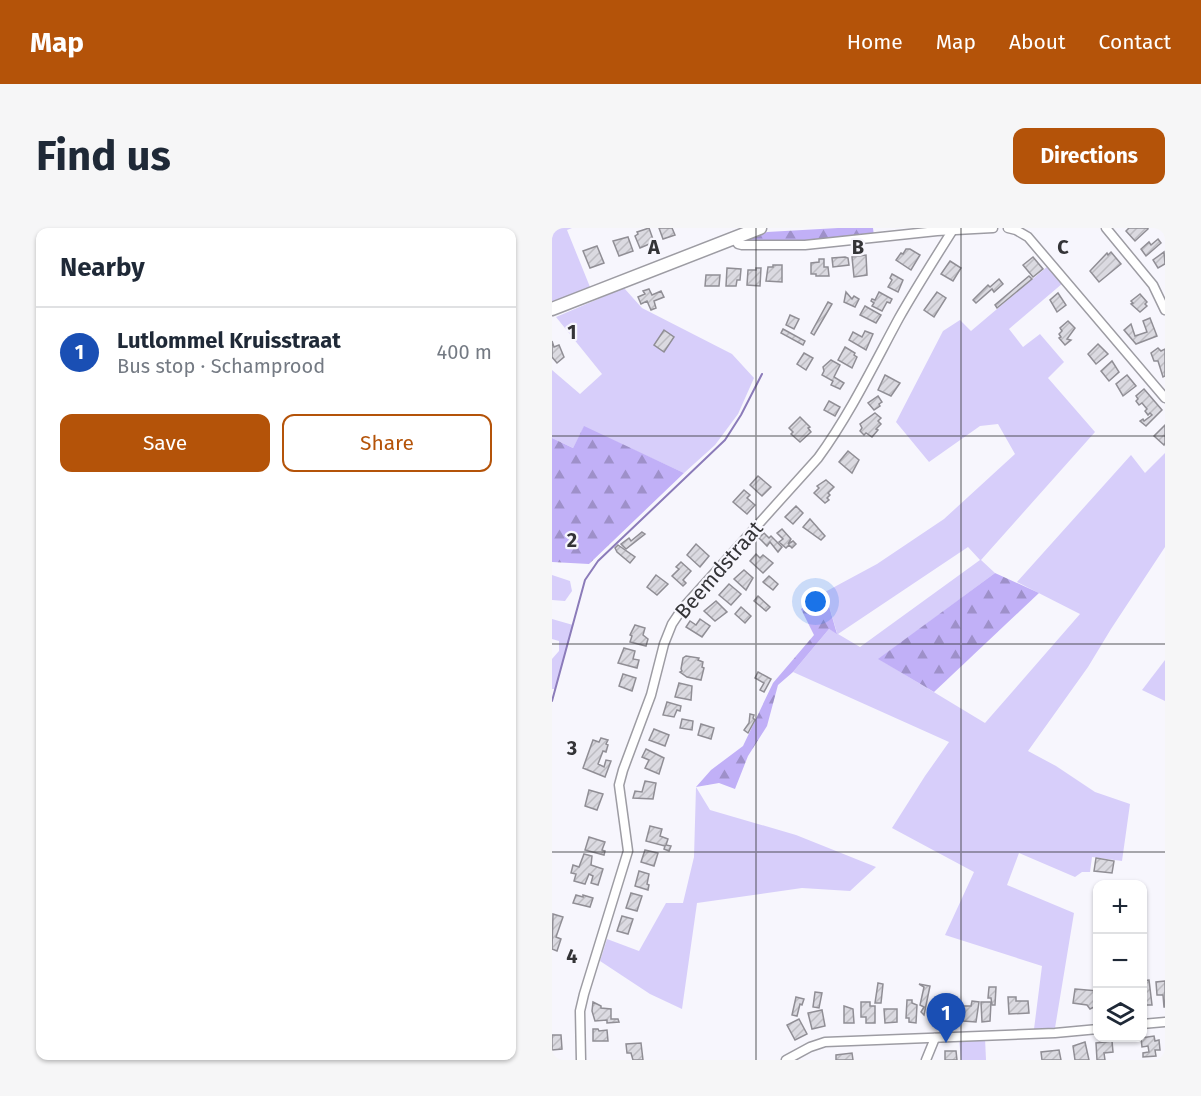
<!DOCTYPE html>
<html lang="en">
<head>
<meta charset="utf-8">
<style>
	body { margin:0; font-family:"Fira Sans",sans-serif; background:#f6f6f7; color:#1f2937 }
	.controls { position:absolute; right:18px; bottom:18px; display:grid; overflow:hidden; border-radius:12px; box-shadow:0 2px 4px #0004 }
	.controls button { width:54px; height:54px; display:grid; place-items:center; padding:0; border:0; border-bottom:2px solid #e0e1e3; background:#fff; color:#1f2937; font:30px sans-serif }
	.you { position:absolute; left:264px; top:374px; width:21px; height:21px; margin:-15px; border:4px solid #fff; border-radius:50%; background:#1a73e8; box-shadow:0 0 0 9px #1a73e833 }
	.badge { display:grid; place-items:center; width:39px; height:39px; border-radius:50%; background:#b45309; color:#fff; font-size:20px; font-weight:700 }
	.pin { position:absolute; translate:-50% -50px; filter:drop-shadow(0 2px 3px #0008) }
	.pin::after { content:''; position:absolute; top:32px; width:21px; height:18px; background:inherit; clip-path:polygon(0 0,100% 0,50% 100%) }
	.list { margin:0; padding:0; list-style:none }
	h2 { display:flex; justify-content:space-between; align-items:center; height:78px; margin:0; padding:0 24px; font-size:26px }
	h2 small { font-size:20px; font-weight:400; color:#747a83 }
	.list li { display:grid; grid-template-columns:39px 1fr auto; gap:18px; align-items:center; box-sizing:border-box; height:90px; padding:0 24px; border-top:2px solid #e0e1e3 }
	.list b { display:block; font-size:22px; white-space:nowrap }
	.list p { margin:0; font-size:20px; white-space:nowrap; color:#747a83 }
	.list em { font-size:20px; font-style:normal; color:#747a83 }
	.actions { display:flex; gap:12px; padding:18px 24px }
	.actions a { flex:1; padding:14px 0; border:2px solid #b45309; border-radius:12px; text-align:center; font-size:21px; color:#b45309 }
	.actions .main { background:#b45309; color:#fff }
	.icon { flex:none; width:33px; height:33px; fill:none; stroke:currentColor; stroke-width:2; stroke-linecap:round; stroke-linejoin:round }
	.map { position:relative; flex:none; width:613px; height:832px; overflow:hidden; border-radius:12px }
	header { display:flex; align-items:center; gap:36px; box-sizing:border-box; height:84px; padding:0 30px; background:#b45309; color:#fff }
	header strong { font-size:28px }
	nav { display:flex; gap:33px; margin-inline-start:auto; font-size:21px }
	.intro { display:flex; align-items:center; justify-content:space-between; box-sizing:border-box; height:144px; padding:0 36px }
	h1 { margin:0; font-size:42px }
	.button { padding:15px 27px; border-radius:12px; background:#b45309; color:#fff; font-size:21px; font-weight:700 }
	main { display:flex; gap:36px; padding:0 36px }
	aside { flex:1; background:#fff; border-radius:12px; box-shadow:0 2px 4px #0004 }
	.map>svg:first-child { display:block }
	.green { fill:#d7cefa; fill-rule:evenodd }
	.forest { fill:url(#forest-firs) }
	.lines { fill:none; stroke-linecap:round; stroke-linejoin:round }
	.stream { stroke:#8b7bb9; stroke-width:2 }
	.building { fill:url(#building-hatch); stroke:#908e95; stroke-width:1.5 }
	.street-casing { stroke:#9d9ca3; stroke-width:11 }
	.secondary-casing { stroke:#9d9ca3; stroke-width:15 }
	.street { stroke:#fff; stroke-width:8 }
	.secondary { stroke:#fff; stroke-width:12 }
	.grid { fill:none; stroke:#343437; stroke-width:1.5; stroke-opacity:0.55 }
	.labels { text-anchor:middle; stroke-width:4.5; stroke-linejoin:round; paint-order:stroke }
	.street-label { font-size:21px; fill:#343437; stroke:#f7f6fd }
	.grid-label { font-size:20px; text-anchor:middle; font-weight:bold; fill:#343437; stroke:#f7f6fd; stroke-width:4.5; stroke-linejoin:round; paint-order:stroke }
</style>
</head>
<body>
<header>
<strong>Map</strong>
<nav><a>Home</a><a>Map</a><a>About</a><a>Contact</a></nav>
</header>
<div class="intro"><h1>Find us</h1><a class="button">Directions</a></div>
<main>
<aside>
<h2>Nearby<small></small></h2>
<ul class="list">
<li><span class="badge" style="background:#1a4fb4">1</span><div><b>Lutlommel Kruisstraat</b><p>Bus stop · Schamprood</p></div><em>400 m</em></li>
</ul>
<div class="actions"><a class="main">Save</a><a>Share</a></div>
</aside>
<div class="map">
<svg width="613" height="832" viewBox="0 0 613 832">
	<defs>
		<pattern id="forest-firs" width="22" height="20" patternUnits="userSpaceOnUse" patternTransform="scale(1.5)"><rect width="22" height="20" fill="#c1b0f7"/><path d="M5 1l3.5 6h-7zM16 11l3.5 6h-7z" fill="#9e90c9"/></pattern>
		<pattern id="building-hatch" width="6" height="6" patternUnits="userSpaceOnUse" patternTransform="scale(1.5)"><rect width="6" height="6" fill="#dbdae1"/><path d="M-1 1l2-2M0 6l6-6M5 7l2-2" fill="none" stroke="#bdbcc2"/></pattern>
	</defs>
	<rect width="100%" height="100%" fill="#f7f6fd"/>
	<g class="green">
		<polygon points="0,0 20,0 15,2 38,59 0,74"/>
		<path d="M496 38 511 55 457 101 471 119 488 106 512 134 496 150 543 204 429 332 443 345 327 431 433 495 528 386 465 354 579 227 593 245 613 225V319L559 401 536 439 476 523 504 538 543 564 578 576 570 633 540 629 538 644H530L523 649 467 625 455 657 522 685 503 800 482 801 490 738 393 707 422 644 340 600 373 548 397 514 241 444 277 401 285 405 273 364 325 336 392 291 463 226 446 196 428 198 377 234 344 194 391 103 408 92 419 103ZM416 319 428 332 308 419 286 406Z"/>
		<polygon points="72,60 90,80 180,126 202,150 186,186 163,217 132,245 32,199 21,220 0,210 0,142 28,166 50,146 4,89"/>
		<polygon points="0,347 18,353 20,363 13,373 0,372"/>
		<polygon points="0,391 21,397 3,461 0,461 0,431 7,423 7,413 0,411"/>
		<polygon points="613,432 613,473 590,462"/>
		<polygon points="144,559 158,582 244,607 324,639 298,663 250,660 145,675 130,781 98,766 48,733 55,711 87,723 114,675 131,675 142,629"/>
		<polygon points="433,810 434,832 409,832 407,811"/>
	</g>
	<g class="forest">
		<polygon points="286,0 321,0 322,8 278,12 199,15 193,13 215,4"/>
		<polygon points="32,198 132,245 37,336 0,334 0,210 21,220"/>
		<polygon points="443,345 487,365 382,464 326,431"/>
		<polygon points="273,364 285,406 277,401 241,444 226,457 215,498 196,528 183,561 167,555 144,559 159,542 191,518 221,455 262,407 249,381"/>
	</g>
	<g class="lines">
		<polyline class="stream" points="0,473 33,352 46,333 173,212 189,187 210,146"/>
	</g>
	<g class="building">
		<polygon points="97,0 102,14 88,20 83,8 86,6 85,4"/>
		<polygon points="107,0 120,0 123,7 111,11"/>
		<polygon points="577,0 596,0 596,1 583,13 574,3"/>
		<polygon points="76,9 81,23 67,28 61,13"/>
		<polygon points="606,11 609,15 594,28 589,21 597,14 599,17"/>
		<polygon points="45,18 52,35 38,40 31,23"/>
		<polygon points="354,21 358,21 368,27 359,42 344,32 349,25 351,26"/>
		<polygon points="559,24 569,36 547,54 538,43 555,25 556,27"/>
		<polygon points="612,24 613,36 606,40 601,32"/>
		<polygon points="314,27 315,47 302,49 300,29"/>
		<polygon points="293,29 296,30 297,37 281,39 280,30"/>
		<polygon points="481,29 491,41 481,49 471,37"/>
		<polygon points="267,31 272,31 272,39 276,39 277,48 264,48 264,46 259,46 259,35 267,34"/>
		<polygon points="398,33 409,40 401,53 389,46"/>
		<polygon points="221,37 230,37 230,54 214,53 216,39 221,39"/>
		<polygon points="175,40 189,41 188,52 185,52 184,58 174,58"/>
		<polygon points="204,40 209,40 208,58 195,57 196,42 204,42"/>
		<polygon points="340,46 351,52 346,64 336,59 340,52 338,50"/>
		<polygon points="154,47 168,47 167,58 153,58"/>
		<polygon points="477,48 480,51 445,80 443,77"/>
		<polygon points="447,51 451,56 442,64 440,61 424,75 421,72 436,57 438,59"/>
		<polygon points="97,61 100,67 109,63 112,69 102,73 104,80 99,82 95,73 89,76 86,69 93,66 91,63"/>
		<polygon points="294,64 300,71 302,68 307,71 303,79 292,74"/>
		<polygon points="327,64 340,71 338,75 335,74 330,83 320,78 322,75 319,73 320,71 323,72"/>
		<polygon points="385,64 394,70 382,89 372,82"/>
		<polygon points="506,65 514,77 505,84 498,72"/>
		<polygon points="588,66 595,74 593,76 595,78 588,84 579,76 581,75 579,73"/>
		<polygon points="276,74 280,76 262,107 259,105"/>
		<polygon points="313,78 329,87 324,95 308,87"/>
		<polygon points="238,87 247,91 242,101 234,97"/>
		<polygon points="598,90 605,108 584,116 572,102 579,96 583,108 595,104 591,93"/>
		<polygon points="516,93 523,100 515,111 519,112 513,117 507,110 509,109 507,106 510,103 508,100"/>
		<polygon points="231,101 253,113 251,117 229,105"/>
		<polygon points="112,102 122,109 112,124 102,117"/>
		<polygon points="313,103 321,106 314,122 297,112 301,104 310,109"/>
		<polygon points="0,113 2,119 7,117 12,129 5,135 0,129"/>
		<polygon points="546,116 556,126 544,136 536,126"/>
		<polygon points="293,119 303,125 302,127 305,129 300,140 286,132"/>
		<polygon points="606,120 609,123 613,121 613,148 611,149 606,133 602,133 599,125"/>
		<polygon points="252,125 261,130 254,142 245,136"/>
		<polygon points="279,132 288,137 282,149 292,155 288,161 279,157 281,153 270,147 272,143 271,139"/>
		<polygon points="560,133 567,144 557,153 549,143"/>
		<polygon points="333,147 348,155 339,168 326,162"/>
		<polygon points="575,147 584,158 571,168 564,156"/>
		<polygon points="592,161 610,182 594,198 588,193 591,191 592,193 600,187 598,185 596,187 593,183 595,181 590,175 587,177 584,173 586,171 584,168"/>
		<polygon points="326,168 330,174 327,176 328,178 322,182 316,175"/>
		<polygon points="277,173 288,179 283,188 272,182"/>
		<polygon points="323,185 329,190 326,193 329,196 324,201 326,202 320,209 314,205 312,207 308,203 310,200 308,196"/>
		<polygon points="248,189 258,199 256,200 259,204 248,214 239,206 241,204 237,200"/>
		<polygon points="613,197 613,215 612,217 602,208"/>
		<polygon points="296,223 307,232 300,245 287,234"/>
		<polygon points="206,248 219,259 210,268 198,257"/>
		<polygon points="274,252 282,259 276,265 278,267 275,270 277,272 273,275 262,265 267,260 265,258"/>
		<polygon points="192,262 198,267 195,270 203,277 195,286 181,274"/>
		<polygon points="244,278 251,285 241,296 233,289"/>
		<polygon points="258,291 273,308 269,312 251,299"/>
		<polygon points="230,301 239,311 236,316 241,313 244,316 240,320 237,317 234,320 227,314 231,311 225,305"/>
		<polygon points="90,304 93,306 74,321 69,316 77,310 79,313"/>
		<polygon points="212,305 217,310 219,308 230,319 226,324 218,314 215,318 207,310"/>
		<polygon points="144,316 157,328 148,339 135,327"/>
		<polygon points="66,317 83,329 78,335 65,324 63,320"/>
		<polygon points="204,326 208,330 211,327 221,335 211,345 198,333"/>
		<polygon points="129,334 139,343 131,352 134,355 131,358 120,348 127,341 124,339"/>
		<polygon points="192,342 201,350 194,362 182,351"/>
		<polygon points="104,347 116,356 105,367 95,359"/>
		<polygon points="217,348 226,356 221,362 211,354"/>
		<polygon points="177,356 189,366 179,377 167,367"/>
		<polygon points="206,368 218,379 214,383 202,373"/>
		<polygon points="164,373 175,384 163,393 152,383"/>
		<polygon points="189,379 199,388 193,395 183,386"/>
		<polygon points="148,391 158,398 150,409 134,399 138,393 144,397"/>
		<polygon points="83,397 93,400 91,407 96,411 94,418 78,414 80,408 78,407"/>
		<polygon points="72,420 83,423 81,431 87,432 85,440 66,435"/>
		<polygon points="134,428 147,430 146,432 151,434 150,439 152,440 149,452 135,449 128,444 130,443 129,441 131,430"/>
		<polygon points="206,444 219,451 212,464 208,462 212,455 203,450"/>
		<polygon points="71,446 84,450 80,463 67,458"/>
		<polygon points="127,455 140,458 139,472 123,469"/>
		<polygon points="115,474 129,478 128,483 125,482 122,489 111,487"/>
		<polygon points="198,486 202,487 201,490 203,492 196,505 192,502 197,495"/>
		<polygon points="130,491 141,493 140,502 128,500"/>
		<polygon points="149,496 162,500 159,511 146,507"/>
		<polygon points="102,501 117,507 113,518 97,512"/>
		<polygon points="49,510 56,512 54,516 56,517 54,524 51,523 46,536 52,539 54,532 59,533 53,549 31,540 41,512 47,514"/>
		<polygon points="94,521 112,530 107,546 93,540 97,532 90,529"/>
		<polygon points="93,553 104,555 101,571 81,570 83,563 90,564"/>
		<polygon points="37,562 51,566 45,582 33,578"/>
		<polygon points="98,598 110,601 108,608 116,611 114,617 119,618 117,623 112,621 113,618 94,613"/>
		<polygon points="37,609 53,614 50,622 53,623 52,627 33,622"/>
		<polygon points="93,622 106,625 102,638 89,634"/>
		<polygon points="32,626 40,628 39,637 51,641 46,657 39,655 41,648 37,646 33,656 22,653 24,646 19,645 21,637 27,639"/>
		<polygon points="544,630 562,633 560,645 542,643"/>
		<polygon points="87,643 97,646 95,656 97,657 96,662 83,658"/>
		<polygon points="79,665 90,668 85,683 74,680"/>
		<polygon points="24,667 31,669 31,667 41,670 38,679 21,675"/>
		<polygon points="1,686 11,689 4,709 9,711 5,723 0,721"/>
		<polygon points="70,688 81,691 76,706 65,703"/>
		<polygon points="597,752 600,777 590,777 590,753"/>
		<polygon points="613,753 613,779 612,779 611,767 605,767 604,754"/>
		<polygon points="326,755 331,756 329,775 323,775"/>
		<polygon points="367,756 378,758 372,787 369,784 372,779 368,777 372,759"/>
		<polygon points="437,759 444,759 443,777 440,777 439,770 436,770"/>
		<polygon points="523,761 546,763 546,777 538,781 535,777 521,775"/>
		<polygon points="263,764 270,765 267,780 261,779"/>
		<polygon points="244,769 252,771 250,777 248,776 245,788 240,787"/>
		<polygon points="456,769 464,769 464,773 476,773 477,785 457,786"/>
		<polygon points="355,772 360,772 360,775 365,777 364,795 357,794 357,790 354,790"/>
		<polygon points="382,773 393,773 393,779 389,779 389,786 386,786 387,792 379,793 379,779 382,779"/>
		<polygon points="420,773 427,774 424,794 411,793 411,790 408,790 409,778 419,778"/>
		<polygon points="41,774 49,778 49,780 59,781 59,791 66,791 67,794 55,795 55,792 43,793 40,783"/>
		<polygon points="309,774 318,774 318,778 323,778 323,795 314,795 314,789 309,789"/>
		<polygon points="395,774 409,775 408,790 406,790 406,793 397,793 397,786 392,786"/>
		<polygon points="429,774 439,774 438,793 430,794"/>
		<polygon points="292,778 301,781 302,795 292,795"/>
		<polygon points="332,781 345,781 345,794 333,795"/>
		<polygon points="270,782 273,798 260,801 256,785"/>
		<polygon points="247,791 255,806 243,812 235,797"/>
		<polygon points="41,801 46,801 47,803 55,802 56,813 41,813"/>
		<polygon points="0,807 9,807 10,821 0,822"/>
		<polygon points="602,808 603,813 607,812 608,822 603,822 604,828 591,829 591,825 597,824 596,818 590,819 589,810"/>
		<polygon points="560,813 561,824 552,825 553,832 545,832 544,815"/>
		<polygon points="533,814 537,832 523,832 521,818"/>
		<polygon points="89,815 91,832 81,832 79,825 75,825 74,816"/>
		<polygon points="507,822 509,832 490,832 489,824"/>
		<polygon points="393,823 404,823 405,832 393,832"/>
		<polygon points="300,825 301,832 284,832 284,827"/>
	</g>
	<g class="lines">
		<g class="street-casing">
			<g id="street">
				<polyline points="456,0 464,2 476,9 613,170"/>
				<polyline points="554,0 601,57 613,82"/>
				<polyline points="182,10 186,16 190,17 253,17 385,3 441,0"/>
				<polyline points="590,796 613,794"/>
				<path d="M29 832 28 783 32 766 76 623 67 557 71 542 99 467 112 416 120 396 130 381 266 230C298 186 321 138 347 90 364 60 383 30 402 0"/>
				<polyline points="234,832 258,819 273,814 503,805 546,801"/>
				<polyline points="374,832 383,810"/>
			</g>
		</g>
		<g class="secondary-casing">
			<polyline id="secondary" points="0,81 208,0"/>
		</g>
		<use href="#street" class="street"/>
		<use href="#secondary" class="secondary"/>
	</g>
	<path class="grid" d="M204 0V832M409 0V832M0 208H613M0 416H613M0 624H613"/>
	<g class="labels">
		<g class="street-label">
			<text transform="translate(167 342) rotate(-49)" y="7">Beemdstraat</text>
		</g>
	</g>
	<g class="grid-label">
		<text x="102" y="26">A</text>
		<text x="306" y="26">B</text>
		<text x="511" y="26">C</text>
		<text x="20" y="111">1</text>
		<text x="20" y="319">2</text>
		<text x="20" y="527">3</text>
		<text x="20" y="735">4</text>
	</g>
</svg>
<div class="controls">
<button>+</button>
<button>−</button>
<button><svg class="icon" aria-label="layers" viewBox="0 0 24 24"><path d="M12 4l9 5-9 5-9-5zM3 14l9 5 9-5"/></svg></button>
</div>
<div class="you"></div>
<div class="pin badge" style="left:394px;top:815px;background:#1a4fb4">1</div>
</div>
</main>
</body>
</html>
